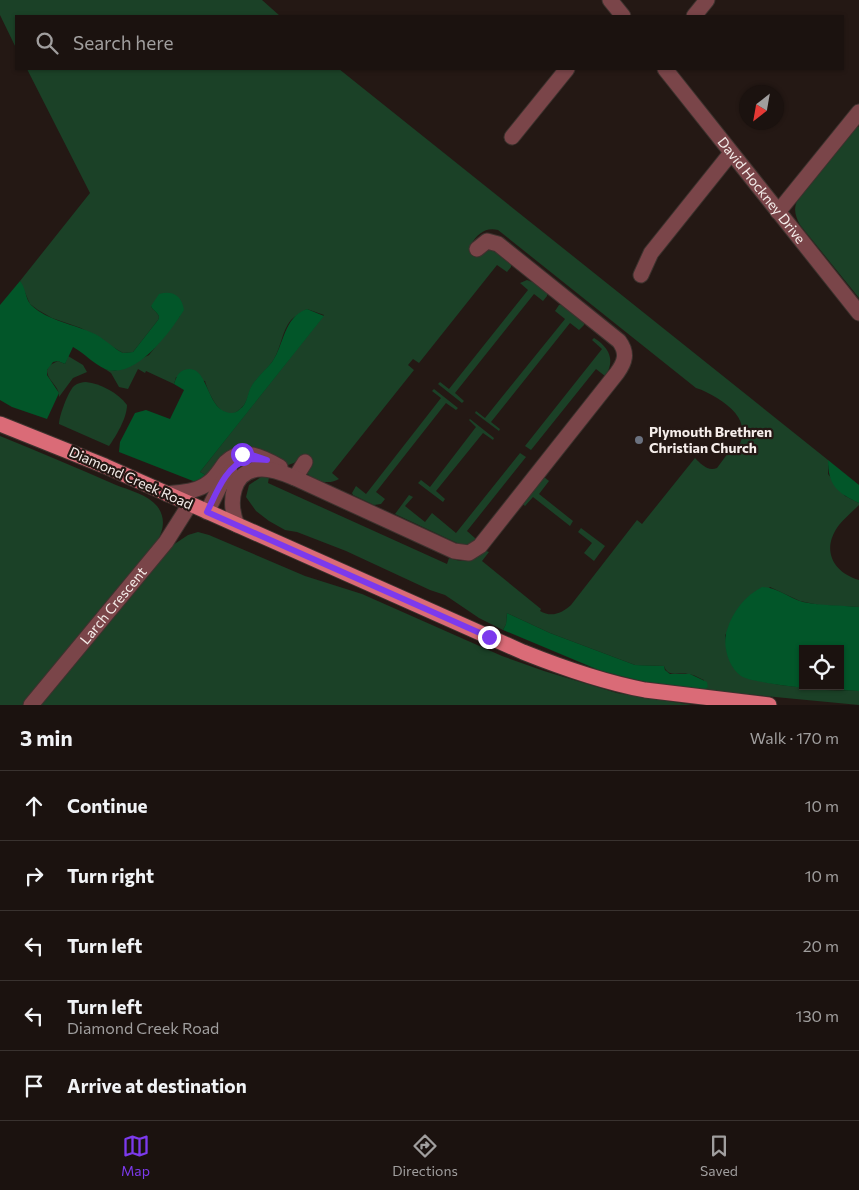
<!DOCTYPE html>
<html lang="en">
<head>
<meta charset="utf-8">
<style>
	body { margin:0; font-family:Commissioner,sans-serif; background:#28201d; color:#f1f3f6 }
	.controls { position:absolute; right:15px; bottom:15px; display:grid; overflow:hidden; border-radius:0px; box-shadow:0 1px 4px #0004 }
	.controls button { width:45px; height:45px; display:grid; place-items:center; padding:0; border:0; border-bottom:1px solid #39322f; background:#1b120f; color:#f1f3f6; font:25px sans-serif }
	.compass { position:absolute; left:739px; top:85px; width:45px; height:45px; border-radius:50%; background:#1b120f; box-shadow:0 1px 4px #0004; rotate:211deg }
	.stop { position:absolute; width:15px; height:15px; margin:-11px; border:4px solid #7c3aed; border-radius:50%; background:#fff }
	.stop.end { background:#7c3aed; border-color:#fff; box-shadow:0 1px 5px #0008 }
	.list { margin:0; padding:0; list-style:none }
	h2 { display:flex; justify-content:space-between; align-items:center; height:65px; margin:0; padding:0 20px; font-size:21px }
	h2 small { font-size:16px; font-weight:400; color:#a09e9e }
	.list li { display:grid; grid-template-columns:32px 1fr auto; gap:15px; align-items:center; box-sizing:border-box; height:70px; padding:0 20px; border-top:1px solid #39322f }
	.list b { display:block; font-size:19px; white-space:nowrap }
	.list p { margin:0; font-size:16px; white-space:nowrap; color:#a09e9e }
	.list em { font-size:16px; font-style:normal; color:#a09e9e }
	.icon { flex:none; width:28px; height:28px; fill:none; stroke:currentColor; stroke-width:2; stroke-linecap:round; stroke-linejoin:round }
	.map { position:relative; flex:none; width:859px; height:705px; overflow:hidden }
	.search { position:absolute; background:#1b120f; box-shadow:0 1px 4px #0004; left:15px; right:15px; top:15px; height:55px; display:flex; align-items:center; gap:12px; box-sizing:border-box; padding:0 18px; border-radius:0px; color:#a09e9e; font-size:19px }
	.sheet { height:415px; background:#1b120f }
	nav { display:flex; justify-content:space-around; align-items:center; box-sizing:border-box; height:70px; border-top:1px solid #39322f; background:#1b120f; font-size:14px; color:#a09e9e }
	nav a { display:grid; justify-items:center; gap:2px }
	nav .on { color:#7c3aed }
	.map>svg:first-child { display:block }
	.green { fill:#1b4127 }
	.forest { fill:#025629; fill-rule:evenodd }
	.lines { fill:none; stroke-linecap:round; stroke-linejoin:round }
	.minor-casing { stroke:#3d322e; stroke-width:17 }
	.major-casing { stroke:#3d322e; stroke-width:17 }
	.minor { stroke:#7a4549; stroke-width:15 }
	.major { stroke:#da6b77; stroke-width:15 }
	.route { stroke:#7c3aed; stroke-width:6 }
	.worship-dot { fill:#6b7280; stroke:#241814; stroke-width:2 }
	.labels { text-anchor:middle; stroke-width:4.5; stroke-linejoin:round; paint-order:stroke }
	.street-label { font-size:14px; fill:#f5edea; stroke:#241814 }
	.poi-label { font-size:14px; font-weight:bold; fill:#f5edea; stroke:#241814; text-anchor:start }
</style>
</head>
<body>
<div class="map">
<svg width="859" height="705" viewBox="0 0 859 705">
	<rect width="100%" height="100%" fill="#241814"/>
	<g class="green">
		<polygon points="0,0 262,0 280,16 16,16 16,48 0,15"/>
		<path d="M27 69H339L828 460V474L845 496 859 503V505C853 511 845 518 839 525 821 549 832 572 859 580V607L819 605 800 601 770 587 725 635 727 652 733 667 750 679 780 685 825 690 859 691V705L703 690 704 680C699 678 693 674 688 674 679 672 668 678 664 666L635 665 550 633 507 613 506 624 503 630 479 618 445 595 430 590 346 551 297 532 285 530 269 521 256 511 246 497 249 485 261 477H269L268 483 447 564 449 558C468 564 471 560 486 551L489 552 482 561 541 609 540 611C552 618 562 613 571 605L637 520 642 524 695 458C701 464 708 472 717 468L731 449 736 452C751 427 738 411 717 398 710 394 703 390 696 388L498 230C485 227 478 234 471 244L483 253 487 248H491L511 264V267L507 272 497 265 419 363 413 359 408 365 414 370 332 473 339 479C330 485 313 482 306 472 303 468 301 462 299 458L294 463 288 465 253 449 208 476 200 472 324 315 307 309C302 312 295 316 291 320 282 331 281 347 274 359 268 369 258 376 252 386 248 393 248 402 242 407 224 428 209 395 205 381L176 377 174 384 146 371 145 373 138 369 128 389 119 387 111 373 105 369 115 371 149 355 180 316 151 306C153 311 158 312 159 317L158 320 133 352 123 353 81 328 52 318 38 310 30 304 20 281 90 193Z"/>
		<path d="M857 125 859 127V298L800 225C795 216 793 208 798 199Z"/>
		<polygon points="527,280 535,283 547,292 547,296 543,301 534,294 455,393 464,401 462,403 438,384 440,382 449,389 528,290 520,283"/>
		<polygon points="559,305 562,305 584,322 584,325 579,330 570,323 491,422 500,429 499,431 475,413 476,411 485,418 565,319 555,311"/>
		<path d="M594 338C609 347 616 361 605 376L596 369 531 450 525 446 602 349 592 340Z"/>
		<path d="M68 356 83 365 87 372 73 378 59 397C60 386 47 381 47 370L50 365 58 361 65 364Z"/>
		<path d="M86 382C101 384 117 392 127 405 127 418 116 436 109 446L59 424C59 416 68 392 74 386 78 383 82 382 86 382Z"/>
		<polygon points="434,389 458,408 456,410 446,403 376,492 385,499 381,504 374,505 353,495 352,493 356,486 366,494 441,398 432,391"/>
		<polygon points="470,419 494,438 493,440 483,433 436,491 445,499 443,502 418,483 421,480 430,487 476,427 469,420"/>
		<path d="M0 436C39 452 78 468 116 485 129 490 148 495 157 506 167 519 163 532 155 545L24 705H0Z"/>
		<polygon points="520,453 526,457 467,531 476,539 468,544 459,544 395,514 409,495 413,497 405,506 425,522 432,513 456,533"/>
		<polygon points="544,477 549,481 539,494 573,521 570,526 533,497 525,506 522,503"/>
		<polygon points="581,528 605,546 594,561 584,553 592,543 578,532"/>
		<polygon points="198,532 209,535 305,576 362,594 502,656 544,671 617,693 693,705 40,705 146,576 173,545 188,535"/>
	</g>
	<g class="forest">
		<path d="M20 281C26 288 25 298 31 305 48 321 74 324 95 334 105 339 113 348 123 353L133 352 158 320 159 317C158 312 153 311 151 306L159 294C172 290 182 295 184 310 171 331 135 381 105 369 94 364 84 353 73 347L65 364 58 361 53 362 47 370V375L59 393 47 419 12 407 0 400V305Z"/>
		<path d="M307 309 324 316 200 472 208 476 197 481H193L119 452 120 442 135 413 146 410 170 419 184 390 174 384C176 378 178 372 184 370 208 362 205 405 226 412 232 414 236 413 240 409 247 404 247 396 250 389 255 378 265 371 272 362 285 343 283 318 307 309Z"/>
		<path d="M828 460 859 485V503C837 493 828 485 828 460Z"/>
		<path d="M762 587C777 587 789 598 803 602 822 606 840 605 859 607V691C828 690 797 688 767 683 758 681 748 680 741 676 728 667 722 644 727 630 733 611 745 596 762 587ZM803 649H840V686H803Z"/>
		<polygon points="507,613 550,633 635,665 664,666 665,670 670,674 690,674 707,682 708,687 703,690 645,682 601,671 503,630 506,624"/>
	</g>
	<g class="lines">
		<g class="minor-casing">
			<g id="minor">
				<polyline points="610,0 623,16"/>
				<polyline points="694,16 707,0"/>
				<path id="s1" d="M665 69 859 313"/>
				<polyline points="512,137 567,69"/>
				<polyline points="778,212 859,112"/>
				<polyline points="641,275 651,253 731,153"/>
				<polyline points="295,478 305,462"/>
				<path d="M167 494C181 492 197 492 208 483 216 478 220 469 226 462 242 446 264 458 280 467"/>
				<polyline points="207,512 221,484 230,472"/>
				<path d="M237 525C228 503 231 469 262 469 274 469 285 474 295 478L454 551 469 553 480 546 617 373C625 362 628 353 619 341L498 244 487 241 477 249"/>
				<path id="s2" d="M31 705 166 542 190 504"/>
			</g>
		</g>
		<g class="major-casing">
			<path id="major" d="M0 424 105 466 523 652C563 668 603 682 645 690L769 705"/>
		</g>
		<use href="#minor" class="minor"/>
		<use href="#major" class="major"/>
	</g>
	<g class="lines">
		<path class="route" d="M242 454H249L267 460C261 460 254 458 247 460 226 465 216 494 207 512L489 637"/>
	</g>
	<circle class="worship-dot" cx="639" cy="440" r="5"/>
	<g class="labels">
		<g class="street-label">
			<text dy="5" stroke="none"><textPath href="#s1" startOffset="155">David Hockney Drive</textPath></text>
			<text transform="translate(131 478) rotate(24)" y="5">Diamond Creek Road</text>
			<text dy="5" stroke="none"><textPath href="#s2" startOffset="129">Larch Crescent</textPath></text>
		</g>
		<g class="poi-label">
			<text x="649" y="437">Plymouth Brethren<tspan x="649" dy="16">Christian Church</tspan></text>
		</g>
	</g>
</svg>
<div class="controls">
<button><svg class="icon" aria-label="locate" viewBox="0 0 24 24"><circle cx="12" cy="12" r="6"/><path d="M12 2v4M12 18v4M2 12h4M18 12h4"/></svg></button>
</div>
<svg class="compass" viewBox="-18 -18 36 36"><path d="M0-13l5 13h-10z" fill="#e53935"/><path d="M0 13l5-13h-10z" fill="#a09e9e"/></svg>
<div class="stop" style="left:242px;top:454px"></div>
<div class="stop end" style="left:489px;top:637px"></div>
<div class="search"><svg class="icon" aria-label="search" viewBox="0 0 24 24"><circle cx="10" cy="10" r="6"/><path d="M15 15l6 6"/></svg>Search here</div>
</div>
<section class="sheet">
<h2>3 min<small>Walk · 170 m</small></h2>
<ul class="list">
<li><svg class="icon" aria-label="ahead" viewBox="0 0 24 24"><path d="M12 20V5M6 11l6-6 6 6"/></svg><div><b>Continue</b></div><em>10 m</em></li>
<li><svg class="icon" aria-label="right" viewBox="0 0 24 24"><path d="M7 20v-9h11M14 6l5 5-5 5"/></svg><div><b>Turn right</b></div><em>10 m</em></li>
<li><svg class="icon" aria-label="left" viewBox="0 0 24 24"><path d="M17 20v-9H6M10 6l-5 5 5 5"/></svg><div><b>Turn left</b></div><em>20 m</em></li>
<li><svg class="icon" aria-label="left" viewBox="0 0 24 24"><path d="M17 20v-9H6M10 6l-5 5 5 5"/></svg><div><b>Turn left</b><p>Diamond Creek Road</p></div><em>130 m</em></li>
<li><svg class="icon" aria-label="arrive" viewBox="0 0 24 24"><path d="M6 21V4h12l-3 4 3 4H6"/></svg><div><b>Arrive at destination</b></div></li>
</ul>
</section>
<nav>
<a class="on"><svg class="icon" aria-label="map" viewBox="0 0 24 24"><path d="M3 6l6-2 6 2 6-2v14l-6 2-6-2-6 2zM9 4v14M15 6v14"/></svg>Map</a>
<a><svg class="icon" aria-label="directions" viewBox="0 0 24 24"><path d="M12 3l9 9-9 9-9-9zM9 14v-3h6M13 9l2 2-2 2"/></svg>Directions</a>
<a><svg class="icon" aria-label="saved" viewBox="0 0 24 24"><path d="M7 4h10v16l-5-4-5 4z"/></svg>Saved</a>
</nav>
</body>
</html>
